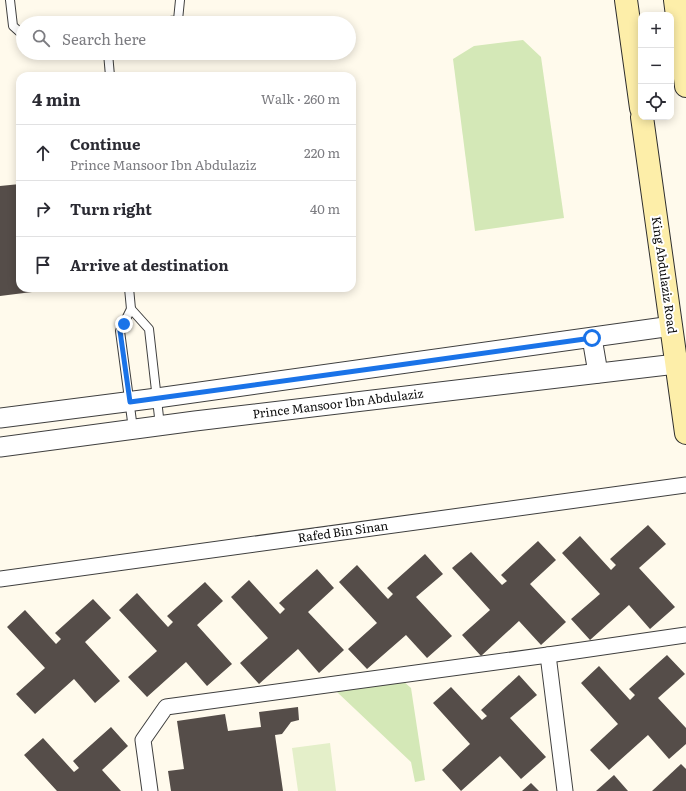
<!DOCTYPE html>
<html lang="en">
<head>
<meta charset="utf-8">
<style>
	body { margin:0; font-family:Literata,serif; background:#f7f7f7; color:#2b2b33 }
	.controls { position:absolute; right:12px; top:12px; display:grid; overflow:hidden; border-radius:8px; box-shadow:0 2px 10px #0003 }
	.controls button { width:36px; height:36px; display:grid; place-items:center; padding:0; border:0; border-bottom:1px solid #e1e1e2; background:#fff; color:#2b2b33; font:20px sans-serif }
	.stop { position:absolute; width:12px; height:12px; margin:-9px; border:3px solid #1a73e8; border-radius:50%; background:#fff }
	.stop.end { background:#1a73e8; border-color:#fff; box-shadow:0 1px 4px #0008 }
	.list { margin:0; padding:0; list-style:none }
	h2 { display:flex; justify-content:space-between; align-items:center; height:52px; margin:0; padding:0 16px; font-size:17px }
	h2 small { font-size:13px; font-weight:400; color:#7c7c81 }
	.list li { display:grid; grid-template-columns:26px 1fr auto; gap:12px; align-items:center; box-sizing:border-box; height:56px; padding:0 16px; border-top:1px solid #e1e1e2 }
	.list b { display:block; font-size:15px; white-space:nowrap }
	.list p { margin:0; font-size:13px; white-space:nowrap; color:#7c7c81 }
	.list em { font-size:13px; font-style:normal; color:#7c7c81 }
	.icon { flex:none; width:22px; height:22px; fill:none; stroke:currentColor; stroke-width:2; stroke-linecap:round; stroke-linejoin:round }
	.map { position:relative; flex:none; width:686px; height:791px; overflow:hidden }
	.search { position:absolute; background:#fff; box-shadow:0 2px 10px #0003; left:16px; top:16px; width:340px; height:44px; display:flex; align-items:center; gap:10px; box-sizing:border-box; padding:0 14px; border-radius:22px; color:#7c7c81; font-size:15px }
	.panel { position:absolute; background:#fff; box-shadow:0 2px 10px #0003; left:16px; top:72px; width:340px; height:220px; border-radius:12px }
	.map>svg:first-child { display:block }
	.green { fill:#d4e8b7 }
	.pitch { fill:#e4efc9 }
	.building { fill:#554d49 }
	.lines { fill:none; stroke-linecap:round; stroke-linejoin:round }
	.service-casing { stroke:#3f3f3f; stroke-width:10 }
	.minor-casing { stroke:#3f3f3f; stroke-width:17 }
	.tertiary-casing { stroke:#3f3f3f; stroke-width:21 }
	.secondary-casing { stroke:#2e2e2e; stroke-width:24 }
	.service { stroke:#fff; stroke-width:8 }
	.minor { stroke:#fff; stroke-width:15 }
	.tertiary { stroke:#fff; stroke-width:19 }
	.secondary { stroke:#fdeea9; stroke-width:22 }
	.route { stroke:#1a73e8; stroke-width:5 }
	.labels { text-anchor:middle; stroke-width:4; stroke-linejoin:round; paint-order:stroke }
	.street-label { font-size:12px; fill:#0c0c0c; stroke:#fff }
</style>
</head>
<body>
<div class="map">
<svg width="686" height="791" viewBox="0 0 686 791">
	<rect width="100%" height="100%" fill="#fffaec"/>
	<g class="green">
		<polygon points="523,40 541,57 564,218 475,231 453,59 474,46"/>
		<polygon points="403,681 411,688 425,780 415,782 411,762 337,692 341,690"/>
	</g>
	<polygon class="pitch" points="330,743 336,791 298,791 292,748"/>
	<g class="building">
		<polygon points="20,184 20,288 56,288 56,289 0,296 0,186"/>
		<polygon points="648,525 666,544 639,568 675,607 650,629 629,605 590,640 571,619 600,594 562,553 580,536 611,570 616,565 610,559"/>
		<polygon points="538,541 556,560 530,584 566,622 541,645 519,621 481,656 462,635 490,610 452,568 471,552 502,585 507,581 501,575"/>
		<polygon points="425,554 443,574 416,597 452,636 427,658 406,635 367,669 348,649 377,623 339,582 357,565 388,599 393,594 387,588"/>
		<polygon points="317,569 334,588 308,612 344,650 319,673 298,649 259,684 240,663 268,638 231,597 249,580 280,614 285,609 279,603"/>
		<polygon points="205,582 223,601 197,625 232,664 207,686 186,662 147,697 128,677 157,651 119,610 137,593 168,627 173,622 167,616"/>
		<polygon points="93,599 111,618 85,642 120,681 95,703 74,679 35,714 16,694 45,668 7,627 25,610 56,644 61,639 55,633"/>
		<polygon points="667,655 685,674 658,698 686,728 686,744 669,759 648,735 609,770 590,750 618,724 581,683 599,666 630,700 635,695 629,689"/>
		<polygon points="519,675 537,695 510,718 546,757 521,779 500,756 461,791 442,770 470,744 433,703 451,687 482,720 487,716 481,710"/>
		<polygon points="298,707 299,720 291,722 282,734 275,735 283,791 171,791 168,771 184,769 177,721 225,714 228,731 261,727 259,712"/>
		<polygon points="111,727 128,746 102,770 121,791 57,791 24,755 43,738 74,772 79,768 73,761"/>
		<polygon points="681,764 686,769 686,791 652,791"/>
		<polygon points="614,775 628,791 596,791"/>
		<polygon points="531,783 539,791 522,791"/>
	</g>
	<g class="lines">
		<g class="service-casing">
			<g id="service">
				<polyline points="10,0 13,26 23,35"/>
				<polyline points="155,23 178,20 180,0"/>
				<polyline points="108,53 110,76"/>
				<polyline points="129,288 131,309"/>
				<polyline points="133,429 120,331 131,309 149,329 160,426"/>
			</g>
		</g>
		<g class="minor-casing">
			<g id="minor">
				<polyline points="0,579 686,485"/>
				<polyline points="548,655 565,791"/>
				<polyline points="150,791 143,740 166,707 548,655 686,635"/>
			</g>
		</g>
		<g class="tertiary-casing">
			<g id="tertiary">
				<polyline points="592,338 598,373"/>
				<polyline points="0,418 157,398 672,326"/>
				<polyline points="0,447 195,421 676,364"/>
			</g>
		</g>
		<g class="secondary-casing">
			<g id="secondary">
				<polyline points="626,0 641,108"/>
				<polyline points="675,0 686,86"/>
				<polyline points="642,117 686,433"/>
			</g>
		</g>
		<use href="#service" class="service"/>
		<use href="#minor" class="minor"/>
		<use href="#tertiary" class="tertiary"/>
		<use href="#secondary" class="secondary"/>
	</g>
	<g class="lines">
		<polyline class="route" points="124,324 120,331 130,402 392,366 592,338"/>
	</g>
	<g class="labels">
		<g class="street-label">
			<text transform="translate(664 275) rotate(82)" y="4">King Abdulaziz Road</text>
			<text transform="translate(338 404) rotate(-7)" y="4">Prince Mansoor Ibn Abdulaziz</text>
			<text transform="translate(343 532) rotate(-8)" y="4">Rafed Bin Sinan</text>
		</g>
	</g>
</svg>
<div class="controls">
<button>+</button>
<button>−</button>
<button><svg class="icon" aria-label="locate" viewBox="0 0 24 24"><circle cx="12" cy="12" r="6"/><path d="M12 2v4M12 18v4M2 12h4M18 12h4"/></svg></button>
</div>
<div class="stop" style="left:592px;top:338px"></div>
<div class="stop end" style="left:124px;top:324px"></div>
<div class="search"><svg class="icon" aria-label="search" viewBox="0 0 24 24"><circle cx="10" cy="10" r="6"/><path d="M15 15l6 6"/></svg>Search here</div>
<section class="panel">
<h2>4 min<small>Walk · 260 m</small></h2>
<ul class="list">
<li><svg class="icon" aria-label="ahead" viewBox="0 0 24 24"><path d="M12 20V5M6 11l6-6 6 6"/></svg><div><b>Continue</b><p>Prince Mansoor Ibn Abdulaziz</p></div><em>220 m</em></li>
<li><svg class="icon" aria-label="right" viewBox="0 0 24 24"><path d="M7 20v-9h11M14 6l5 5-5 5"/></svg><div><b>Turn right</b></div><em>40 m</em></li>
<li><svg class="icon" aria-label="arrive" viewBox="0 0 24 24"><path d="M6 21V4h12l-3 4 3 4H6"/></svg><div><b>Arrive at destination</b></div></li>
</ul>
</section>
</div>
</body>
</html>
